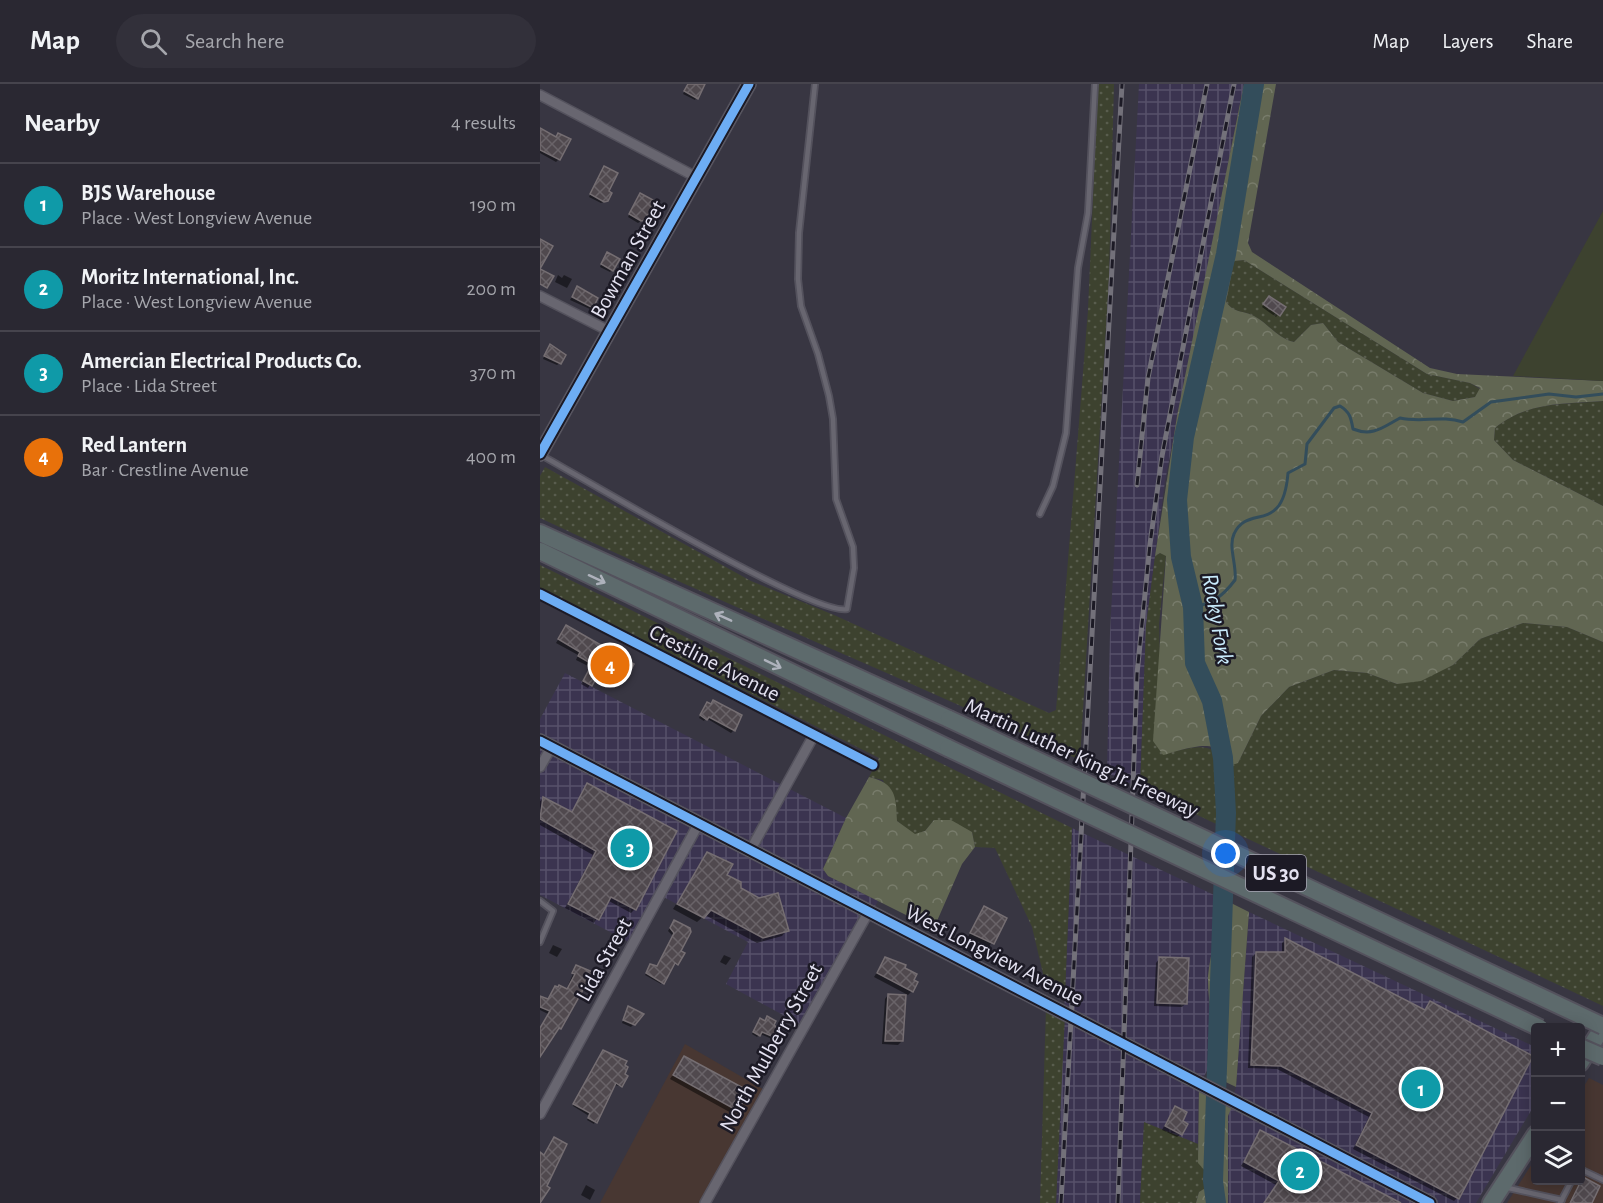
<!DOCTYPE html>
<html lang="en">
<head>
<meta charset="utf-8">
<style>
	body { margin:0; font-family:"Alegreya Sans",sans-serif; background:#32303a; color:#f1f3f6 }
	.controls { position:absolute; right:18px; bottom:18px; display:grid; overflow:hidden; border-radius:6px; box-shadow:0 3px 15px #0003 }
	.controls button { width:54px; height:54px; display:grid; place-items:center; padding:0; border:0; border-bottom:2px solid #46444d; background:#2a2832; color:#f1f3f6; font:30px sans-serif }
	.you { position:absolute; left:686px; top:770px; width:21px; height:21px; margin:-15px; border:4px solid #fff; border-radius:50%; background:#1a73e8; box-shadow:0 0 0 9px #1a73e833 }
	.badge { display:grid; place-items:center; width:39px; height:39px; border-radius:50%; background:#a8a6b4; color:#fff; font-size:20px; font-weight:700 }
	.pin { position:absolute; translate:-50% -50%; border:3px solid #fff; box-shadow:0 2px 6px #0006 }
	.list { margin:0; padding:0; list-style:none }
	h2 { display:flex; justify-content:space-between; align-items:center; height:78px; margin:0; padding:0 24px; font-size:26px }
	h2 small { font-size:20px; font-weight:400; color:#a5a6ac }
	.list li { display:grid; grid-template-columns:39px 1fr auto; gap:18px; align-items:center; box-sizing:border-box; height:84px; padding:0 24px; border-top:2px solid #46444d }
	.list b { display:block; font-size:22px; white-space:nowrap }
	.list p { margin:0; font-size:20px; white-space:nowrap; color:#a5a6ac }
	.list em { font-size:20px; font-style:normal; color:#a5a6ac }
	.icon { flex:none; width:33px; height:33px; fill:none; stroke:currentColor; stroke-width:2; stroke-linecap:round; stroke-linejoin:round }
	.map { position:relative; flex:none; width:1063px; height:1119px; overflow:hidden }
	header { display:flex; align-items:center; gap:36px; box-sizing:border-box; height:84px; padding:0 30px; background:#2a2832; border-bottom:2px solid #46444d }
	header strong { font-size:28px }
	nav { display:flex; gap:33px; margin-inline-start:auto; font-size:21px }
	.search { width:420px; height:54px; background:#32303a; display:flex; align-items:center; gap:15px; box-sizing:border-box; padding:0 21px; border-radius:33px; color:#a5a6ac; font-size:22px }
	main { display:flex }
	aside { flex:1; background:#2a2832 }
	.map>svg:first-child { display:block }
	.commercial { fill:#483732 }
	.industrial { fill:url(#industrial-grid) }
	.grass { fill:url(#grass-dots) }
	.forest { fill:url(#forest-crowns); fill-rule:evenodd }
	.park { fill:#3d422f }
	.shadow { fill:#0007 }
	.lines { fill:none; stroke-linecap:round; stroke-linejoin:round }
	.stream { stroke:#334d5b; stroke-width:3 }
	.river { stroke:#334d5b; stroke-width:20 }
	.building { fill:url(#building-cross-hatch); stroke:#756e72; stroke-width:1.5 }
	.lane-casing { stroke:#54525d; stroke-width:8 }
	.street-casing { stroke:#54525d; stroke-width:12 }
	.secondary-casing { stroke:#54525d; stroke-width:16 }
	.highway-casing { stroke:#54525d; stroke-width:20 }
	.lane { stroke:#686670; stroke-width:4.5 }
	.street { stroke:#686670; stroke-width:9 }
	.secondary { stroke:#686670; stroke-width:14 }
	.highway { stroke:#5d6a6c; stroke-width:16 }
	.rail-casing { stroke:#73717a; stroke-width:5 }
	.rail { stroke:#1c1a25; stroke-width:3; stroke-dasharray:9; stroke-linecap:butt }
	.highway-bridge-casing { stroke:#54525d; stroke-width:20; stroke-linecap:butt }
	.highway-bridge { stroke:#5d6a6c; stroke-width:16 }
	.cycleway-casing { stroke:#1c1a25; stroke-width:13 }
	.cycleway { stroke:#6dadf4; stroke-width:9 }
	.oneway { stroke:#aeb2bc }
	.labels { text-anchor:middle; stroke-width:5; stroke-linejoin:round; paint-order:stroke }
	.shield { fill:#1c1a25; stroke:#a8a6b4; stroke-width:1.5 }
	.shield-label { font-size:21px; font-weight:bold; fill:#e4e2f1 }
	.street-label { font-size:22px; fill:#e4e2f1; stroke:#1c1a25 }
	.water-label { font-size:24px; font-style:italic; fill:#c8eafb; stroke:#1c1a25 }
</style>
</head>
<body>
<header>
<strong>Map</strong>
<div class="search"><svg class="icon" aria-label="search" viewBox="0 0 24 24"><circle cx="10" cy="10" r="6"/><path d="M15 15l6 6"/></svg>Search here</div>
<nav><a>Map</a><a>Layers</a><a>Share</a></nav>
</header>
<main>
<aside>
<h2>Nearby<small>4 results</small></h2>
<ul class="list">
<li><span class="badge" style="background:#0f9aa8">1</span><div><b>BJS Warehouse</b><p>Place · West Longview Avenue</p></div><em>190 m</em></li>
<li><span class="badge" style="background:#0f9aa8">2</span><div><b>Moritz International, Inc.</b><p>Place · West Longview Avenue</p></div><em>200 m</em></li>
<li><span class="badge" style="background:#0f9aa8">3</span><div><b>Amercian Electrical Products Co.</b><p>Place · Lida Street</p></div><em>370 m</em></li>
<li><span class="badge" style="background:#e8710a">4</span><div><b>Red Lantern</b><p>Bar · Crestline Avenue</p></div><em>400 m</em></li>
</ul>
</aside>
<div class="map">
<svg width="1063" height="1119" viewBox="0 0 1063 1119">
	<defs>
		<pattern id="industrial-grid" width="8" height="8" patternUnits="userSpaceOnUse" patternTransform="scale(1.5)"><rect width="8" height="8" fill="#3b3450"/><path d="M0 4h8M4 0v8" fill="none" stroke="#57516a"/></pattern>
		<pattern id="grass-dots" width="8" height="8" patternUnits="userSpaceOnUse" patternTransform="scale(1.5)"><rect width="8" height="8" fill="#3d422f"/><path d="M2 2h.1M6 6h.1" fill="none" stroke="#595d4e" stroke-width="1.8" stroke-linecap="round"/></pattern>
		<pattern id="forest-crowns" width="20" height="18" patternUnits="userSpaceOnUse" patternTransform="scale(1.5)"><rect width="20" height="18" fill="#616652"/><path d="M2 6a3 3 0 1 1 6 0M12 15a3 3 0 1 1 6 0" fill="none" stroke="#787c6b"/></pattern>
		<pattern id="building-cross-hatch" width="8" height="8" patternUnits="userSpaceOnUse" patternTransform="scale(1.5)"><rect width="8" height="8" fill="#50494e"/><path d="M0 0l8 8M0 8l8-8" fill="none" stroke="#696368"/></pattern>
	</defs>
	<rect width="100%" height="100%" fill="#383642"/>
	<g class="commercial">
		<polygon points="145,960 228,1008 161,1119 60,1119"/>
		<polygon points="1049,994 1063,1001 1063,1119 967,1119 995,1075 996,1096 1040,1096 1041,1007"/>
	</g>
	<g class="industrial">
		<polygon points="599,0 704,0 625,397 606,542 600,704 567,689 570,549"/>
		<polygon points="25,589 306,734 283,785 288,792 338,817 267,944 186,900 208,858 116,809 89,858 0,811 0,635"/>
		<polygon points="532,744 689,818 680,827 676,841 668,892 671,979 659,1002 658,1060 604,1039 600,1119 516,1119"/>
		<polygon points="709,828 995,963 995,1020 936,1119 688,1119 688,1032 696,1003"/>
	</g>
	<g class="grass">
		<path d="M558 0H574L569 193 540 676C361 593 179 518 0 434V392L5 383 211 497 294 531 509 629 516 626 548 226Z"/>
		<path d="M704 176 887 290 930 299 940 305 935 313 913 317 883 309 798 258 783 239 771 241 754 258C737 254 729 240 714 232 703 226 695 230 686 218L694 177Z"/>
		<path d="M1063 317V422L973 376 954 356 955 344C988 317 1022 321 1063 317Z"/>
		<path d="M620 469 626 471 619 540 623 670C662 661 663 658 698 679L721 632 749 603 794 586 827 589 857 600 913 581 940 555 983 539 1027 543 1063 558V922L600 704 606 542 615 472Z"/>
		<polygon points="0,481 532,744 525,911 506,902 492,843 455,764 435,763 432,748 394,736 385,747 375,751 357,737 343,696 329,693 339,674 0,504"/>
		<polygon points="506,923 525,931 516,1119 500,1119"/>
		<path d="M604 1038 658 1060C656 1076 669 1086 669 1103L659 1108 656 1119H600Z"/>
	</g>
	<g class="forest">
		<path d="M704 0H736L708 159 712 168 890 284 917 290 1063 297V317C1023 320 986 318 955 344L954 356 973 376 1063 422V558L1027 543 983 539 940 555 913 581 881 597 857 600 827 589 794 586 749 603 721 632 698 679 682 683C681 679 681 672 679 668 672 654 635 668 623 671L613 657 626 472 620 469 615 472 637 332ZM704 176 887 290 930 299 940 304 935 313 913 317 883 309 798 258 783 239 771 241 754 258C737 254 729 240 714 232 703 226 695 230 686 218L694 177Z"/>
		<path d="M329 693C356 699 356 713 357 737L375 750 385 747 394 736H411L432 748 435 763 422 780 397 837 386 841 288 792 283 785 306 734Z"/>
		<path d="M689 818 709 828 696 1003 667 989C680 960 667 923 668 892 669 880 672 868 674 856 676 840 678 829 689 818Z"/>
		<polygon points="659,1002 693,1020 688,1032 688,1119 656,1119 659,1108 669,1102 669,1091 658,1079"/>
	</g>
	<polygon class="park" points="1063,127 1063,297 973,292"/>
	<g class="shadow">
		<polygon points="148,0 164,0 155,16 143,10"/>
		<polygon points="0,46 19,75 16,78 0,69"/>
		<polygon points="62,86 66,117 61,119 49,113"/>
		<polygon points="99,113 104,135 98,139 88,133"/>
		<polygon points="65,172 72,186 70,188 60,183"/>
		<polygon points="18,191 22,194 24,191 32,195 27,204 15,198"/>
		<polygon points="36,206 52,223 50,225 30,216"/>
		<polygon points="727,216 743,224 736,233 722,223"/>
		<polygon points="8,264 20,279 17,281 3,275"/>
		<polygon points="24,546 92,581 85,592 82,595 71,589 64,598 55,593 48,604 41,600 50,583 36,576 38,571 16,559"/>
		<polygon points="165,622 200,632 194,646 191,649 166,634 164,637 159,634"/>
		<polygon points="47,701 95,825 91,829 67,816 54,839 25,824 53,771 0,741 0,717 3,715 31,729"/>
		<polygon points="168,770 199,805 247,846 242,852 217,859 165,831 157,838 133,825"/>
		<polygon points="444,824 465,835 449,863 428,853"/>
		<polygon points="132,840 139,868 137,880 132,881 121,900 105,891 109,884 116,883 133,852 128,847"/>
		<polygon points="745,856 884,927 890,919 917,1114 914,1117 813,1065 829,1033 737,985 708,984 712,873 716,869 742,869 742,859"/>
		<polygon points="13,861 22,865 17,873 9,869"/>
		<polygon points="184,871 191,874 186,881 180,878"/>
		<polygon points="345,875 363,884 372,896 372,907 368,911 334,893"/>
		<polygon points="619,875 646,919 642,923 614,922 616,879"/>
		<polygon points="36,883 32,924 0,970 0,945 8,930 0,926 0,913 7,917 26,906"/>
		<polygon points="348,911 362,957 358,961 342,960 345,915"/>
		<polygon points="88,923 102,931 91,943 82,939"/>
		<polygon points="227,934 235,953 232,955 220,950 217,953 212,950 218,938 224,938"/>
		<polygon points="62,969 81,1002 73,1001 54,1040 47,1036 49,1032 33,1022"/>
		<polygon points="144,974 197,1026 193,1030 130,995"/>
		<polygon points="635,1023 641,1038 641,1050 637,1053 622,1046"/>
		<polygon points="721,1048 857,1119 724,1119 736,1101 701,1082"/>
		<polygon points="1043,1095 1052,1119 1029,1119 1040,1098"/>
		<polygon points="46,1101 55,1106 50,1116 41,1111"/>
	</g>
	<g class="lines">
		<path class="stream" d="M653 523C672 520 683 512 695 496 697 482 688 462 694 450 708 419 743 452 748 389L765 380 767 360 794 324 800 322C810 328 811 334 813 345 833 353 843 343 860 334 882 339 901 331 923 338L951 318 1009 310 1036 313 1063 310"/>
		<polyline class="river" points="676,1119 673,1097 686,729 683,674 672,617 655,579 653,523 641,473 637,416 644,353 686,170 714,0"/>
	</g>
	<g class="building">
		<polygon points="148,0 165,0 158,15 144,7"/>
		<polygon points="0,44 16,53 18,49 31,55 20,76 0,66"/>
		<polygon points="64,82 78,89 69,107 72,109 68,117 64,118 50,110"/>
		<polygon points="100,109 113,116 114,120 105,136 101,137 89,130"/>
		<polygon points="0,155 13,162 0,185 14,192 7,204 0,200"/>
		<polygon points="67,168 80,175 73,187 61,180"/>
		<polygon points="37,202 58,214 53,224 32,213"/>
		<polygon points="729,212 746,223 740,232 723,220"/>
		<polygon points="10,260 26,271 21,280 4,272"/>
		<polygon points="26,541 94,580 87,593 74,586 69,596 58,591 52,602 43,597 52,580 38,572 40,568 18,555"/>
		<polygon points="173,616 202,631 195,647 169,633 167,636 160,631 167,618 171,620"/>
		<polygon points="47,699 137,747 96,826 71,813 59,836 28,820 56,767 0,735 3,713 32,728"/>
		<polygon points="167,768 193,780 187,791 201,798 201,804 219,814 238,809 249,847 223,854 171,826 164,834 137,820"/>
		<polygon points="444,822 467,834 454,860 430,849"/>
		<polygon points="134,836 150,844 151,848 141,867 145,869 138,881 135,879 124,900 106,889 110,880 117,882 134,849 130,844"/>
		<polygon points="745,854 885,926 890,917 993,972 919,1115 816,1061 832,1029 741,982 711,981 716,868 745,868"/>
		<polygon points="345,873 366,881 365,884 377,890 374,896 378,898 373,908 337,889"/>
		<polygon points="619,873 649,874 647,920 617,919"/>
		<polygon points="36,881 53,888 21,945 19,944 0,973 0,944 10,927 0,923 0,912 8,915 15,902 18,903 19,901 27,905 35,890 32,889"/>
		<polygon points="348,910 366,911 363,957 345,957"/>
		<polygon points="88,922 104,930 95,941 83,936"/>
		<polygon points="227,932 236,937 234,941 240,946 236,954 222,948 220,952 213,948 220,934 225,937"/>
		<polygon points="63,966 87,977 85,981 88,983 85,990 88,992 82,1003 76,999 57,1039 48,1034 50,1029 33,1020"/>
		<polygon points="144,972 209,1007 198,1027 133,991"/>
		<polygon points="635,1022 647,1028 643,1037 648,1040 642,1051 625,1042"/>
		<polygon points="720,1046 861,1119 724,1119 739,1097 704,1078"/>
		<polygon points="14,1053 27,1060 7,1102 10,1104 0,1119 0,1068 4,1071"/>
		<polygon points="1043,1093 1060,1102 1052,1119 1030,1119"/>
	</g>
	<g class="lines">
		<g class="lane-casing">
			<g id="lane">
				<path d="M1 371C44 395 275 533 307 525L314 484 313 463 296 415 293 335 289 312 278 270 261 222 258 195 259 149 275 0"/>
				<polyline points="500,430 513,402 526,349 538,184 548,129 555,0"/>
				<polyline points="0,817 13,827 0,858"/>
				<polyline points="1040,1085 1063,1096"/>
				<polyline points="964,1103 1022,1116"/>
				<polyline points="1020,1119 1032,1096"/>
			</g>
		</g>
		<g class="street-casing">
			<g id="street">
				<polyline points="0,11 156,93"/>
				<polyline points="0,212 69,247"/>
				<polyline points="0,510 333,681"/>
				<polyline points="0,683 12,662"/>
				<polyline points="211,765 274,651"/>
				<polyline points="0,1030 159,739"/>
				<polyline points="165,1119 329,827"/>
			</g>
		</g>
		<g class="secondary-casing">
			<g id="secondary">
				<polyline points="0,370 209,0"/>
				<polyline points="0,657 890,1119"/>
			</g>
		</g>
		<g class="highway-casing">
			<g id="highway">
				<polyline points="0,449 409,635"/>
				<polyline points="0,467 408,664"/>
				<polyline points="1040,979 1063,943"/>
				<polyline points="951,1119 996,1050"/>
			</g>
		</g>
		<use href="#lane" class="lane"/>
		<use href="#street" class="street"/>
		<use href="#secondary" class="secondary"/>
		<use href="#highway" class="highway"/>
		<g class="rail-casing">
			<g id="rail">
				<polyline points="597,401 608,294 667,0"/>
				<polyline points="521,1119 582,0"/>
				<polyline points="578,1119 597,590 610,460 622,372 694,0"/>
			</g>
		</g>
		<use href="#rail" class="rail"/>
		<g class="highway-bridge-casing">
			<g id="highway-bridge">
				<polyline points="409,635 1063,942"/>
				<polyline points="408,664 1000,944"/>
				<polyline points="1040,963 1063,973"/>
			</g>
		</g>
		<use href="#highway-bridge" class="highway-bridge"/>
		<g class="cycleway-casing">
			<g id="cycleway">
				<polyline points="0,370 209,0"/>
				<polyline points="0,510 333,681"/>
				<polyline points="0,657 890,1119"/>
			</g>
		</g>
		<use href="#cycleway" class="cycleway"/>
	</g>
	<defs><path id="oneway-shaft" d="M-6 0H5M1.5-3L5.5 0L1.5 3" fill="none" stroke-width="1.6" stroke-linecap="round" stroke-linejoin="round" transform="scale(1.5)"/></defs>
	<g class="oneway">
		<use href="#oneway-shaft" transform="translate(57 495) rotate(25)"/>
		<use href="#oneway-shaft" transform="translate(183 533) rotate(-156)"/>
		<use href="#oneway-shaft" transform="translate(233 580) rotate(26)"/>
	</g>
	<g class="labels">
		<rect class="shield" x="706" y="771" width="60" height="36" rx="4.5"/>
		<g class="shield-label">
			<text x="736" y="796">US 30</text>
		</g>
		<g class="street-label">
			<text transform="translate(87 175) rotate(-61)" y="8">Bowman Street</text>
			<text transform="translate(175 578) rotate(27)" y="8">Crestline Avenue</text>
			<text transform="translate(542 673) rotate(25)" y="8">Martin Luther King Jr. Freeway</text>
			<text transform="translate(455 870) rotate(27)" y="8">West Longview Avenue</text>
			<text transform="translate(63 875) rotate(-61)" y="8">Lida Street</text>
			<text transform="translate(230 963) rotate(-61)" y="8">North Mulberry Street</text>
		</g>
		<g class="water-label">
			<text transform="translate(678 535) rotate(80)" y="8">Rocky Fork</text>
		</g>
	</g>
</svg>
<div class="controls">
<button>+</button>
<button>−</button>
<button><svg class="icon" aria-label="layers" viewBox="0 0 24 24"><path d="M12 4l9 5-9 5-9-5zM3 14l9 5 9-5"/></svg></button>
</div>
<div class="you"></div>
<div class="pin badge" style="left:881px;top:1005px;background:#0f9aa8">1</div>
<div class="pin badge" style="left:760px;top:1087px;background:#0f9aa8">2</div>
<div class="pin badge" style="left:90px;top:764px;background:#0f9aa8">3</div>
<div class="pin badge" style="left:70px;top:581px;background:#e8710a">4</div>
</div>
</main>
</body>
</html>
